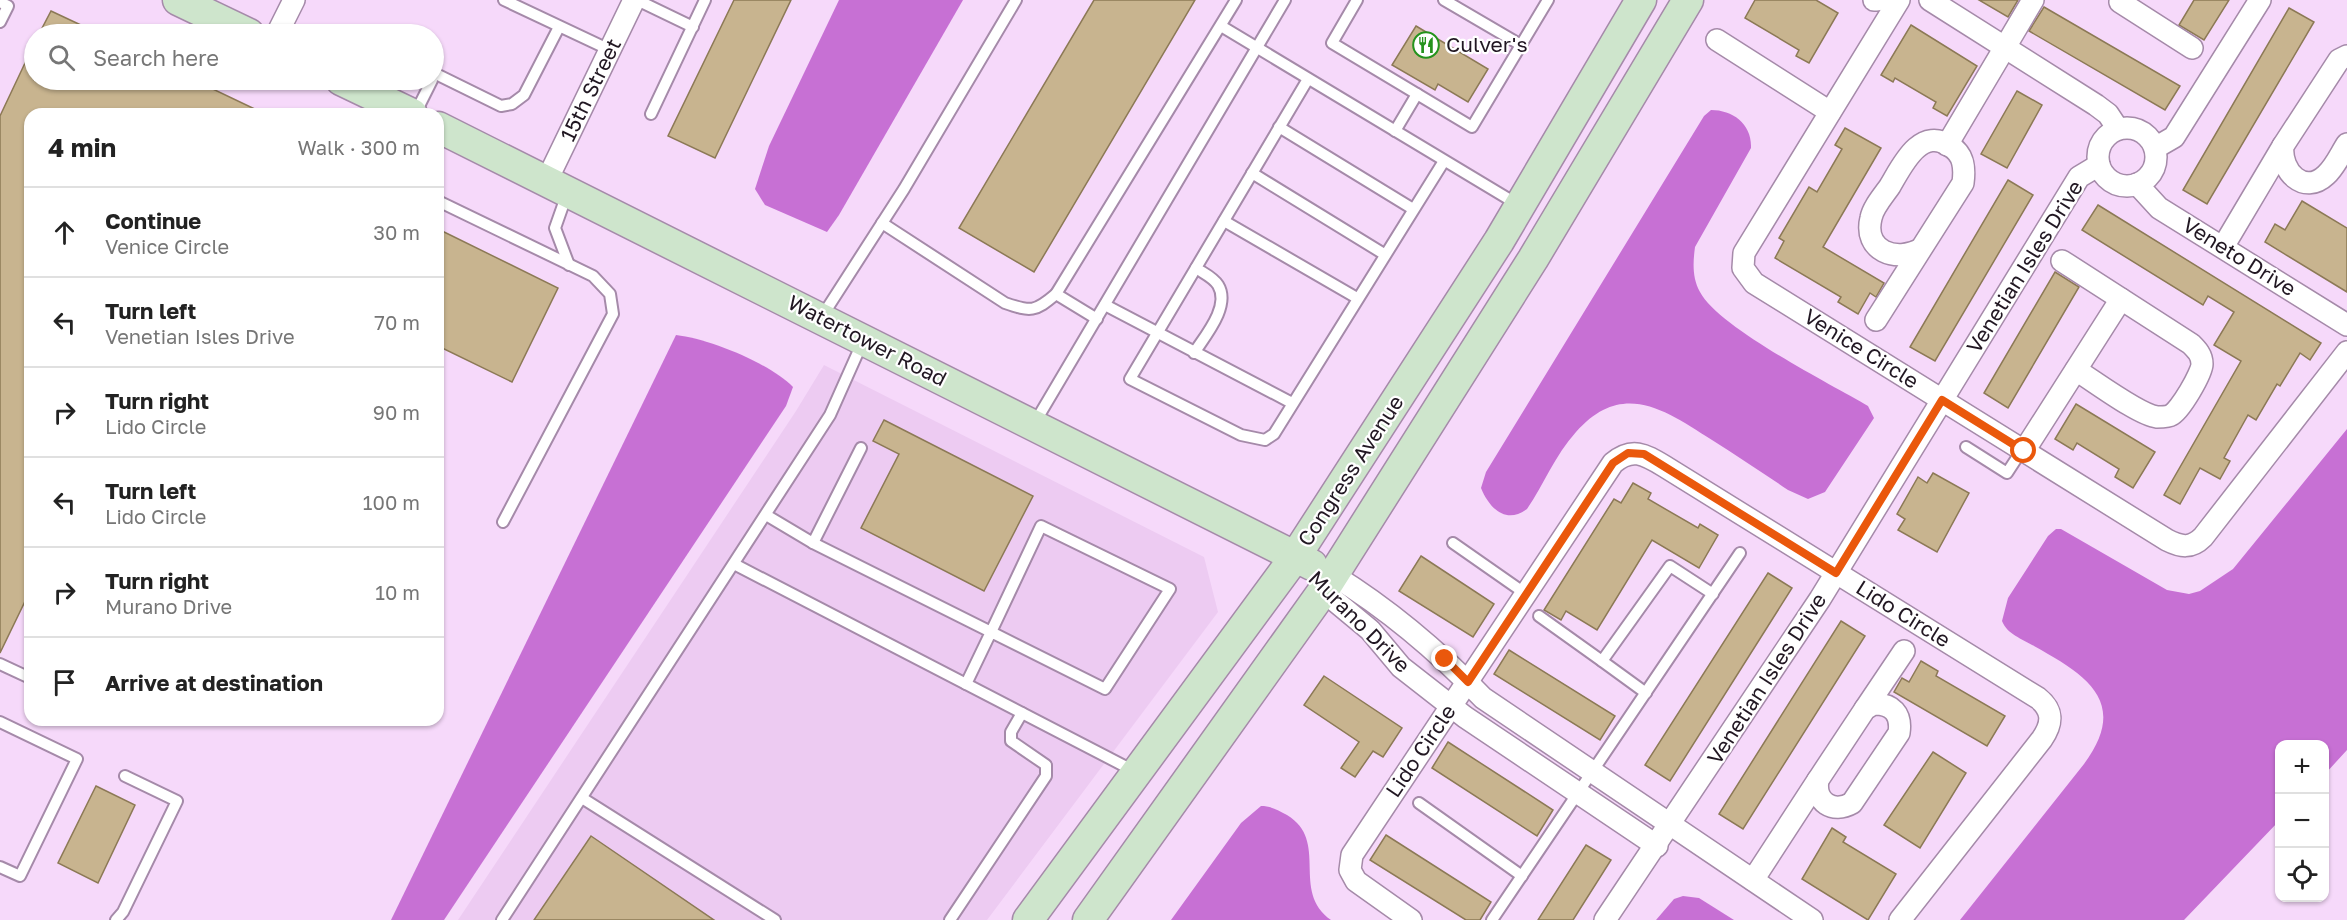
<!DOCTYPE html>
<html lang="en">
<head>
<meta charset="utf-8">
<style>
	body { margin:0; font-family:"Golos Text",sans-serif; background:#f6f6f6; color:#222 }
	.controls { position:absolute; right:18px; bottom:18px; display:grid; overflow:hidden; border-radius:12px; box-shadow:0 2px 4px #0004 }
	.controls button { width:54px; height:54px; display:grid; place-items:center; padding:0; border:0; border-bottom:2px solid #e0e0e0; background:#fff; color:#222; font:30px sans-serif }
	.stop { position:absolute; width:18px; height:18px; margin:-14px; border:4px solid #ea580c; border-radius:50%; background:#fff }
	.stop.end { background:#ea580c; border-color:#fff; box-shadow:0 2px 6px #0008 }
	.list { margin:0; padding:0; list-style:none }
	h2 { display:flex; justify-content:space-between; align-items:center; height:78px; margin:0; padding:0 24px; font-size:26px }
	h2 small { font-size:20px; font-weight:400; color:#767676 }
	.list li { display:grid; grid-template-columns:39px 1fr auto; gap:18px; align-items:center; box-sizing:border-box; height:90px; padding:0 24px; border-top:2px solid #e0e0e0 }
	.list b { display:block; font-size:22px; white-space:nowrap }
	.list p { margin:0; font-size:20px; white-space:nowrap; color:#767676 }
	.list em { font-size:20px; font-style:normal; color:#767676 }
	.icon { flex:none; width:33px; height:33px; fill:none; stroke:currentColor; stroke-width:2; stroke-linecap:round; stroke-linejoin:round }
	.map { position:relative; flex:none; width:2347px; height:920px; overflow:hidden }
	.search { position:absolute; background:#fff; box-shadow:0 2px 4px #0004; left:24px; top:24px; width:420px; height:66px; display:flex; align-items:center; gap:15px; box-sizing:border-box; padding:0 21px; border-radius:33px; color:#767676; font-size:22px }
	.panel { position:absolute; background:#fff; box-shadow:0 2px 4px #0004; left:24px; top:108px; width:420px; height:618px; border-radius:18px }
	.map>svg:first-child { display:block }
	.built { fill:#edcbf2 }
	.water { fill:#c770d4 }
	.building { fill:#c8b48f; stroke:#8c7956; stroke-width:1.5 }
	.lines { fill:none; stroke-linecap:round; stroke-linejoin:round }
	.lane-casing { stroke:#a58aa9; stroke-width:14 }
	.street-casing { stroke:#a58aa9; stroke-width:24 }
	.secondary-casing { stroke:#a58aa9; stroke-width:33 }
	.lane { stroke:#fff; stroke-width:10 }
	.street { stroke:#fff; stroke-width:21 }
	.secondary { stroke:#cee5cc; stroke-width:30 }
	.route { stroke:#ea580c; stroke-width:8 }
	.labels { text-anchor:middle; stroke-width:4.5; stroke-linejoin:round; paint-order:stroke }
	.poi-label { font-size:21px; fill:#211722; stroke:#fff; text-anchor:start }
	.street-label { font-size:21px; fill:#211722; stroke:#fff }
</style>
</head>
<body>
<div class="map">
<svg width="2347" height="920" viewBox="0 0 2347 920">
	<rect width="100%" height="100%" fill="#f6d9fa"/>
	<polygon class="built" points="824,365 1204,557 1218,612 987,920 458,920 796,411"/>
	<g class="water">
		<polygon points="839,0 963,0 839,215 827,232 765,205 755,189 769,146"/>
		<path d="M1711 110C1733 110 1752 124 1751 148L1695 247C1693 262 1692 278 1700 292 1719 328 1829 383 1868 406L1874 418 1825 492 1808 499 1788 490C1763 473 1737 456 1712 440 1664 409 1622 380 1576 432 1555 455 1544 484 1527 509 1506 525 1489 508 1481 488L1486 472 1704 116Z"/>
		<path d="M676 335C710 339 769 363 793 387L786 406 444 920H391Z"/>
		<path d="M2347 429V750L2325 774 2324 744H2280L2279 821 2184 920H1960L2084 764C2130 702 2086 675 2034 646 2022 639 2007 634 2002 621L2008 598 2048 536 2056 529H2061L2167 590 2189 594 2200 591 2233 569Z"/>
		<path d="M1261 806C1271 806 1278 810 1287 815 1330 841 1290 891 1331 920H1171L1241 823Z"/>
		<polygon points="1683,896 1699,898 1734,920 1656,920 1674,899"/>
	</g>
	<g class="building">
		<polygon points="734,0 791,0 715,158 668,136"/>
		<polygon points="1094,0 1195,0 1034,272 959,228"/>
		<polygon points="1755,0 1816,0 1838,13 1809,63 1796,56 1799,50 1745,18"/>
		<polygon points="1979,0 2018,0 2008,17"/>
		<polygon points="2194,0 2229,0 2204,40 2179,25"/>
		<polygon points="2044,7 2180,86 2165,110 2029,31"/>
		<polygon points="2289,8 2314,22 2207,204 2183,190"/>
		<polygon points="51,11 100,34 39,34"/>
		<polygon points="1911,25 1977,66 1947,116 1933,108 1936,102 1895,78 1893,82 1881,75"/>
		<polygon points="1416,26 1488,69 1468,102 1438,84 1435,90 1392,65"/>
		<polygon points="34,44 34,80 194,80 265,114 30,114 30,591 0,653 0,116"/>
		<polygon points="2017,91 2042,105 2007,168 1981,154"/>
		<polygon points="1845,128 1881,148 1823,247 1884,283 1876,297 1870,293 1858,314 1838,302 1841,297 1775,258 1784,241 1779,238 1809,187 1817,192 1842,149 1835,145"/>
		<polygon points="2008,180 2033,195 1935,361 1910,347"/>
		<polygon points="2302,201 2347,228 2347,292 2265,242 2275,224 2285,230"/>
		<polygon points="2098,205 2321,343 2310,360 2300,353 2280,386 2277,384 2256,420 2248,415 2224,458 2230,461 2220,479 2200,468 2180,504 2164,495 2241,361 2214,345 2234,312 2208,296 2203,305 2082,230"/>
		<polygon points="438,229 558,288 512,382 438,346"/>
		<polygon points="2055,272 2079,287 2008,408 1984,393"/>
		<polygon points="2076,404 2155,452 2133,488 2115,477 2119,469 2077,443 2073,450 2055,439"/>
		<polygon points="884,420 1033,496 984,591 861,528 899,454 873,441"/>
		<polygon points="1933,473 1969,493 1937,552 1898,530 1905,519 1897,514 1918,477 1927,483"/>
		<polygon points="1633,483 1651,493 1648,499 1698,528 1700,524 1718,535 1699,568 1652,540 1597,630 1566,611 1561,620 1544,610 1614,499 1621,503"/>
		<polygon points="1421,556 1494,604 1473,637 1399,591"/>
		<polygon points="1768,573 1792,588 1670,781 1645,765"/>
		<polygon points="1841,621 1865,636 1743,829 1719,814"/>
		<polygon points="1509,650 1615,716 1600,740 1494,674"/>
		<polygon points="1921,661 1938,671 1936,676 2005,716 1987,746 1894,692 1902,678 1909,682"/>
		<polygon points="1324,676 1402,728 1383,757 1373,751 1355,777 1341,768 1359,742 1304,705"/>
		<polygon points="1448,742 1553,810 1537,836 1432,768"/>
		<polygon points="1933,752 1966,773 1920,848 1884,825"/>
		<polygon points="96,786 135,805 98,883 58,863"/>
		<polygon points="1832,828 1846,837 1843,842 1896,874 1868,920 1802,879"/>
		<polygon points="1386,835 1491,902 1480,920 1466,920 1370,860"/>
		<polygon points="591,836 714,920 534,920"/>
		<polygon points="1586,845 1611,860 1573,920 1538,920"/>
	</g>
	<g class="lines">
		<g class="lane-casing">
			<g id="lane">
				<polyline points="504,0 610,50"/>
				<polyline points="637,0 693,27"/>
				<polyline points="1357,0 1332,43 1472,127 1521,45 1444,0"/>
				<polyline points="0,2 8,6 0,22"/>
				<polyline points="1221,26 1517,204"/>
				<polyline points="1521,45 1548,0"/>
				<polyline points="434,73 501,106 512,104 524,95 559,27"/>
				<polyline points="1308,79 1130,379 1241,435 1265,440 1274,434 1444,161"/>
				<polyline points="415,114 432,80"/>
				<polyline points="651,114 705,0"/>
				<polyline points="1279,127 1413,209"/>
				<polyline points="1395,131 1417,94"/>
				<polyline points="1252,173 1384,254"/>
				<polyline points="567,194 555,228 569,265"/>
				<polyline points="438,201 593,276 610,294 613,314 503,522"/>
				<polyline points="1224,221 1357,298"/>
				<path d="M882 223 1005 303C1031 312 1035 312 1056 294"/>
				<polyline points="1105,305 1292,403"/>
				<polyline points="821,318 904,189 1016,0"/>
				<polyline points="1097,319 1056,294 1236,0"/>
				<path d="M1194 353C1205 336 1231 306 1218 285 1213 277 1203 273 1196 268"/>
				<polyline points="1034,424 1285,0"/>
				<polyline points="1966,447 2007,473 2022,450"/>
				<polyline points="766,515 813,543 991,632 1041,526 1170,589 1105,689 991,632 966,684"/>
				<polyline points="813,543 861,448"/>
				<polyline points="1453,543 1526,594"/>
				<polyline points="734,564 1136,772"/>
				<polyline points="1539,616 1602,661"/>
				<polyline points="0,664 30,678"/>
				<polyline points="1646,693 1602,661 1670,566 1713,594"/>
				<polyline points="0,722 77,759 20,876 0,867"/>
				<polyline points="582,798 775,920"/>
				<polyline points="1419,803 1522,876"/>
				<polyline points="116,920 123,912 177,801 125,776"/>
				<polyline points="502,920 830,415 863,341"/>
				<polyline points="950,920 1046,776 1046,765 1011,741 1011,732 1022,713"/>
				<polyline points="1492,920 1740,553"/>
			</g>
		</g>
		<g class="street-casing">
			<g id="street">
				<polyline points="1874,0 1877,0"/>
				<path d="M1899 0 1744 253 1743 268 1754 283 2167 540C2181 547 2191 549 2203 537L2347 352"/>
				<polyline points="1930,0 2096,105 2108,114 2118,129"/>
				<polyline points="2120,2 2192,48"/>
				<polyline points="277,34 294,0"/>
				<polyline points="1717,40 1830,112"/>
				<path d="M2347 56 2339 60 2283 146C2280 171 2304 196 2326 175 2335 167 2341 153 2347 144"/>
				<circle cx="2127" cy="157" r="29"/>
				<polyline points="1947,145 2033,0"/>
				<polyline points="2155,148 2174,137 2260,0"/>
				<polyline points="547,180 634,0"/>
				<polyline points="2137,184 2159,208 2347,325"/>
				<polyline points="2223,247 2283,146"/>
				<path d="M2062 261 2191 344C2197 350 2202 355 2202 364 2202 373 2180 411 2171 415 2168 417 2162 417 2157 417 2139 415 2094 381 2076 370"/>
				<path d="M1876 320 1963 183C1965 168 1964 154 1950 146 1920 126 1902 166 1890 186 1884 195 1873 207 1871 218 1863 251 1896 263 1921 249"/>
				<polyline points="2024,451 2121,299"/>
				<path d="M1333 575C1388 609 1438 651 1483 698L1812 920"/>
				<polyline points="1323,591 1370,630 1401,667 1465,717 1657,846"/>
				<path d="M1873 704C1892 703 1902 714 1899 733L1852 803C1833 814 1814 802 1818 780L1865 709Z"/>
				<polyline points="1865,709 1904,651"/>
				<polyline points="1753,880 1818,780"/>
				<path d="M1411 920 1356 881 1350 870 1352 855 1613 463C1632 447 1644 454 1664 466L2038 698C2053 710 2053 723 2042 739L1900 920"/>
				<polyline points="1605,920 1820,599 2079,177 2099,165"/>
			</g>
		</g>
		<g class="secondary-casing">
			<g id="secondary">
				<polyline points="178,0 249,34"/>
				<polyline points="341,80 412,114"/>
				<polyline points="438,127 1312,565"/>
				<polyline points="1028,920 1295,557 1499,241 1641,0"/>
				<polyline points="1088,920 1323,591 1533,259 1688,0"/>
			</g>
		</g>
		<use href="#lane" class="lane"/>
		<use href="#street" class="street"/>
		<use href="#secondary" class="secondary"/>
	</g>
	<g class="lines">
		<polyline class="route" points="1445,659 1468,682 1613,463 1628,453 1644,454 1836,573 1942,400 2024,451"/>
	</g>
	<defs>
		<g id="restaurant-ring" transform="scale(1.35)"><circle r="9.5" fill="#fff" stroke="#25931d" stroke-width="1.5"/><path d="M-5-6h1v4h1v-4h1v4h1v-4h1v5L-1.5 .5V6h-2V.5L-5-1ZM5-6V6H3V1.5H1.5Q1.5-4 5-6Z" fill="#25931d"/></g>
	</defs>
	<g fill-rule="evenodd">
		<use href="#restaurant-ring" x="1426" y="45"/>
	</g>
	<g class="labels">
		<g class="poi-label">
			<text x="1446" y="52">Culver's</text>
		</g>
		<g class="street-label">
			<text transform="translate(591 90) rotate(-64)" y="7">15th Street</text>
			<text transform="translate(2239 257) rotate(32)" y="7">Veneto Drive</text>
			<text transform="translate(2025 267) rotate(-58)" y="7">Venetian Isles Drive</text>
			<text transform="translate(867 341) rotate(27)" y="7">Watertower Road</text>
			<text transform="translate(1861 349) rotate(32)" y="7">Venice Circle</text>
			<text transform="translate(1351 471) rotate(-57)" y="7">Congress Avenue</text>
			<text transform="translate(1903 614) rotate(32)" y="7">Lido Circle</text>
			<text transform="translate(1359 622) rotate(45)" y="7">Murano Drive</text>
			<text transform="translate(1767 679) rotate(-57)" y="7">Venetian Isles Drive</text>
			<text transform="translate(1421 751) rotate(-56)" y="7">Lido Circle</text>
		</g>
	</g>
</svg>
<div class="controls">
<button>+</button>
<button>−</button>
<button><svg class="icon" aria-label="locate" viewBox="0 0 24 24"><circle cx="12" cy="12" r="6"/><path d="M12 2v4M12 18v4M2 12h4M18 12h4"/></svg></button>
</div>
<div class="stop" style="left:2024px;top:451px"></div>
<div class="stop end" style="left:1445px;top:659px"></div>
<div class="search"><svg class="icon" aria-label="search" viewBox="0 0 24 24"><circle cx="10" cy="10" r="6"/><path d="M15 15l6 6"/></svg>Search here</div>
<section class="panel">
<h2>4 min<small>Walk · 300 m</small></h2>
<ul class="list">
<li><svg class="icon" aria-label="ahead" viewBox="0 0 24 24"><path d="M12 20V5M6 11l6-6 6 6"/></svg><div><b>Continue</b><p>Venice Circle</p></div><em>30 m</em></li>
<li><svg class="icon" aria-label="left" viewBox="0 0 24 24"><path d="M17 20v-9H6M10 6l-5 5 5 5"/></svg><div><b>Turn left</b><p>Venetian Isles Drive</p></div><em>70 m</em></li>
<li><svg class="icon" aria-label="right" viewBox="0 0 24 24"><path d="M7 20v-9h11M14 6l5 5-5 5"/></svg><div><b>Turn right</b><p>Lido Circle</p></div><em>90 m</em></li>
<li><svg class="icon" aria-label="left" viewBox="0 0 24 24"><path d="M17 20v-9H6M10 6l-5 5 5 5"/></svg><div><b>Turn left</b><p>Lido Circle</p></div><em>100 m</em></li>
<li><svg class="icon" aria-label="right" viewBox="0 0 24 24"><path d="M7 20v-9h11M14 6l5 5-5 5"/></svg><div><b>Turn right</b><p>Murano Drive</p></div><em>10 m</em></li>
<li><svg class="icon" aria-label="arrive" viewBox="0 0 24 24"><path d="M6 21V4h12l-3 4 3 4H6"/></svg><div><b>Arrive at destination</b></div></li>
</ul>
</section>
</div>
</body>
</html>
